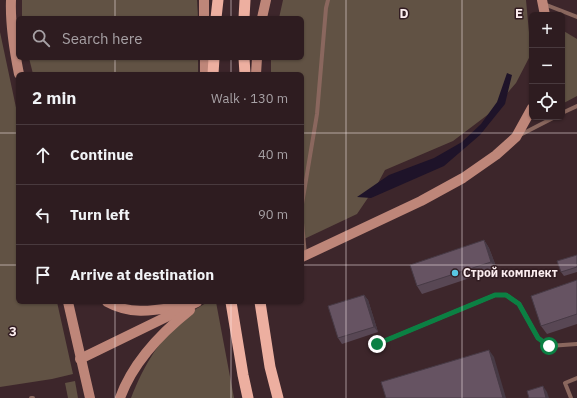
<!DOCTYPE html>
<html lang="en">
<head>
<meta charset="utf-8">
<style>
	body { margin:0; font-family:"IBM Plex Sans",sans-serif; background:#3a292d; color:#f1f3f6 }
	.controls { position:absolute; right:12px; top:12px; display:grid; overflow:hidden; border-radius:6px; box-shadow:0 1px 3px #0004 }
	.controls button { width:36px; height:36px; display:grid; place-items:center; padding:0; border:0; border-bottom:1px solid #493a3e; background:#2e1c20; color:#f1f3f6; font:20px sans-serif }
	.stop { position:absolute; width:12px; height:12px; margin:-9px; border:3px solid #0b8043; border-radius:50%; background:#fff }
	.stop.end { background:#0b8043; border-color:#fff; box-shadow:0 1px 4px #0008 }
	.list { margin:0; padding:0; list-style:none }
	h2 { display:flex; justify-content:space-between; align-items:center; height:52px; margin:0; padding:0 16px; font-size:17px }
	h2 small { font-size:13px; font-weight:400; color:#a7a1a5 }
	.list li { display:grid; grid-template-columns:26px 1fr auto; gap:12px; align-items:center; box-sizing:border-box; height:60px; padding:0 16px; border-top:1px solid #493a3e }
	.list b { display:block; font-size:15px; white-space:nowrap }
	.list em { font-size:13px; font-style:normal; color:#a7a1a5 }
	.icon { flex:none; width:22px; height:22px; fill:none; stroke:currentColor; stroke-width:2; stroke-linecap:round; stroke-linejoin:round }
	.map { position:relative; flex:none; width:577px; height:398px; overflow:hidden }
	.search { position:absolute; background:#2e1c20; box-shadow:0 1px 3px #0004; left:16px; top:16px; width:288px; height:44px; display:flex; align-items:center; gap:10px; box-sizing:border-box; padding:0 14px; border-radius:6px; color:#a7a1a5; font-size:15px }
	.panel { position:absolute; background:#2e1c20; box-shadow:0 1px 3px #0004; left:16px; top:72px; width:288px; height:232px; border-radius:6px }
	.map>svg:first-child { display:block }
	.green { fill:#615244 }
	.water { fill:#1e1329 }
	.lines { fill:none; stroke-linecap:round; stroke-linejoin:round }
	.service { stroke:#8a675e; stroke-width:4 }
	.secondary { stroke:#be8679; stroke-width:10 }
	.trunk { stroke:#edafa0; stroke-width:11 }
	.wall { fill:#584754 }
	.shaded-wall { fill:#473a45 }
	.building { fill:#665362; stroke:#473a45 }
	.route { stroke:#0b8043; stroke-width:5 }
	.grid { fill:none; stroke:#fbecee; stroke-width:1; stroke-opacity:0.55 }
	.poi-dot { fill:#59c8e4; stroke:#321d22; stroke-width:1.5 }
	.labels { text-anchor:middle; stroke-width:3; stroke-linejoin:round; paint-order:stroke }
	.poi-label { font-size:12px; font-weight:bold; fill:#fbecee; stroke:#321d22; text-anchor:start }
	.grid-label { font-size:13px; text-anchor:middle; font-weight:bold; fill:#fbecee; stroke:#321d22; stroke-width:3; stroke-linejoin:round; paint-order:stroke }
</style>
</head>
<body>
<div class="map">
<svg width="577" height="398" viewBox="0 0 577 398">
	<rect width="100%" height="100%" fill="#3d262b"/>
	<g class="green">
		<polygon points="22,0 197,0 198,18 22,18"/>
		<polygon points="283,0 526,0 531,54 516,83 490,113 453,141 385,170 378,183 357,214 302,240 302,74 271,74 271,58 302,58 302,18 279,18"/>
		<polygon points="562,30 577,39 577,96 562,104"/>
		<polygon points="0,32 18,117 18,302 57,302 73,374 52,379 0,387"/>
		<polygon points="29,58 198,58 198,74 33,74"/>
		<path d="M208 302H216L234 398H131C144 365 160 338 187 315 193 310 201 306 208 302Z"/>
		<polygon points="75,381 78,398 68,398 65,383"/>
	</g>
	<polygon class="water" points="507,73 512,75 505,104 480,135 444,166 371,198 357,197 389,175 434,158 462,142 481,124 497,102"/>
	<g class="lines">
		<g class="service">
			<polyline points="544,4 577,17"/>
			<polyline points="562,113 577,106"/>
			<polyline points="520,135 555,117"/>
			<polyline points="302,204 317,114 326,8 328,0"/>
			<polyline points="302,223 305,255"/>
			<polyline points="377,344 495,295 506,295 519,304 538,338 549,346 577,344"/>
			<polyline points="31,398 33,398"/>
			<polyline points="571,398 565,383 577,378"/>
		</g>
		<g class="secondary">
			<path d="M11 0C10 25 14 49 19 74"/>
			<polyline points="204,0 204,18"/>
			<polyline points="542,0 545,15"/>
			<polyline points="262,18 266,0"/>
			<polyline points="205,58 205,74"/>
			<polyline points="256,74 257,58"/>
			<polyline points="302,257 421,201 463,178 496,155 516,137 532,108"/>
			<polyline points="68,302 90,398"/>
			<path d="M107 302C132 316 156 310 183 306"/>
			<polyline points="80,359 197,302"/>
			<path d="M120 398C133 362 161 333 190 310"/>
		</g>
		<g class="trunk">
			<polyline points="216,18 218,0"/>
			<polyline points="244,18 245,0"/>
			<polyline points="244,58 245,74"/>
			<polyline points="213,74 214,58"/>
			<polyline points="231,302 243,375 248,398"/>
			<polyline points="260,302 270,367 278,398"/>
		</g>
	</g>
	<g class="wall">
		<polygon points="484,240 489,248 497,269 422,294 417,286"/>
		<polygon points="577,255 577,272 564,276 561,272"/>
		<polygon points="577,280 577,324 547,334 541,326"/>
		<polygon points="364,295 368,300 378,332 342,344 338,338"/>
	</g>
	<g class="shaded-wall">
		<polygon points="484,240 489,248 497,269 491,262"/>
		<polygon points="364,295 368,300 378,332 374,327"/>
		<polygon points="489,350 494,357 506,398 503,398"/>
		<polygon points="543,386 547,392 549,398 546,398"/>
	</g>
	<g class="building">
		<polygon points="484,240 491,262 417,286 410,265"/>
		<polygon points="577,255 577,267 561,272 557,261"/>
		<polygon points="577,280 577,314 541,326 531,296"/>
		<polygon points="364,295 374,327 338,338 328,306"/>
		<polygon points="489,350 503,398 386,398 381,382"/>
		<polygon points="543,386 546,398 529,398 527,391"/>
	</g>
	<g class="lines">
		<polyline class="route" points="377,344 495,295 506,295 519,304 538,338 549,346"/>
	</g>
	<path class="grid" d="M115 0V18M231 0V18M346 0V398M462 0V398M115 58V74M231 58V74M0 133H18M302 133H577M0 265H18M302 265H577M115 302V398M231 302V398"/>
	<circle class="poi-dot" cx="455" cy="273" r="4"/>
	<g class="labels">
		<g class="poi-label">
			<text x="463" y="277">Строй комплект</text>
		</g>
	</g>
	<g class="grid-label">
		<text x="404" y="18">D</text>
		<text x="519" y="18">E</text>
		<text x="13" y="336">3</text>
	</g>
</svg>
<div class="controls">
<button>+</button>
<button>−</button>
<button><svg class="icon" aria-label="locate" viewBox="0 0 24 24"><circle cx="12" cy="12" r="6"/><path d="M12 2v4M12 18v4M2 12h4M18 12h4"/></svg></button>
</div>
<div class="stop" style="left:549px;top:346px"></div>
<div class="stop end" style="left:377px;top:344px"></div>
<div class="search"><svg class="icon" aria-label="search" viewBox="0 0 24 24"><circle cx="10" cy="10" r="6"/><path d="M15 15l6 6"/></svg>Search here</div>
<section class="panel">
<h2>2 min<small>Walk · 130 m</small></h2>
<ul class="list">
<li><svg class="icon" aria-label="ahead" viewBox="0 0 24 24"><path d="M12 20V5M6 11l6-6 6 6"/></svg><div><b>Continue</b></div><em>40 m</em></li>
<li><svg class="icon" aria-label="left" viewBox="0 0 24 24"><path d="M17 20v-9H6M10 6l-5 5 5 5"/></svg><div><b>Turn left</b></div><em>90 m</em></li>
<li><svg class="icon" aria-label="arrive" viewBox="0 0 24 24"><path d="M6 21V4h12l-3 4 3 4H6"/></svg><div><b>Arrive at destination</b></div></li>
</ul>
</section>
</div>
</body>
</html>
